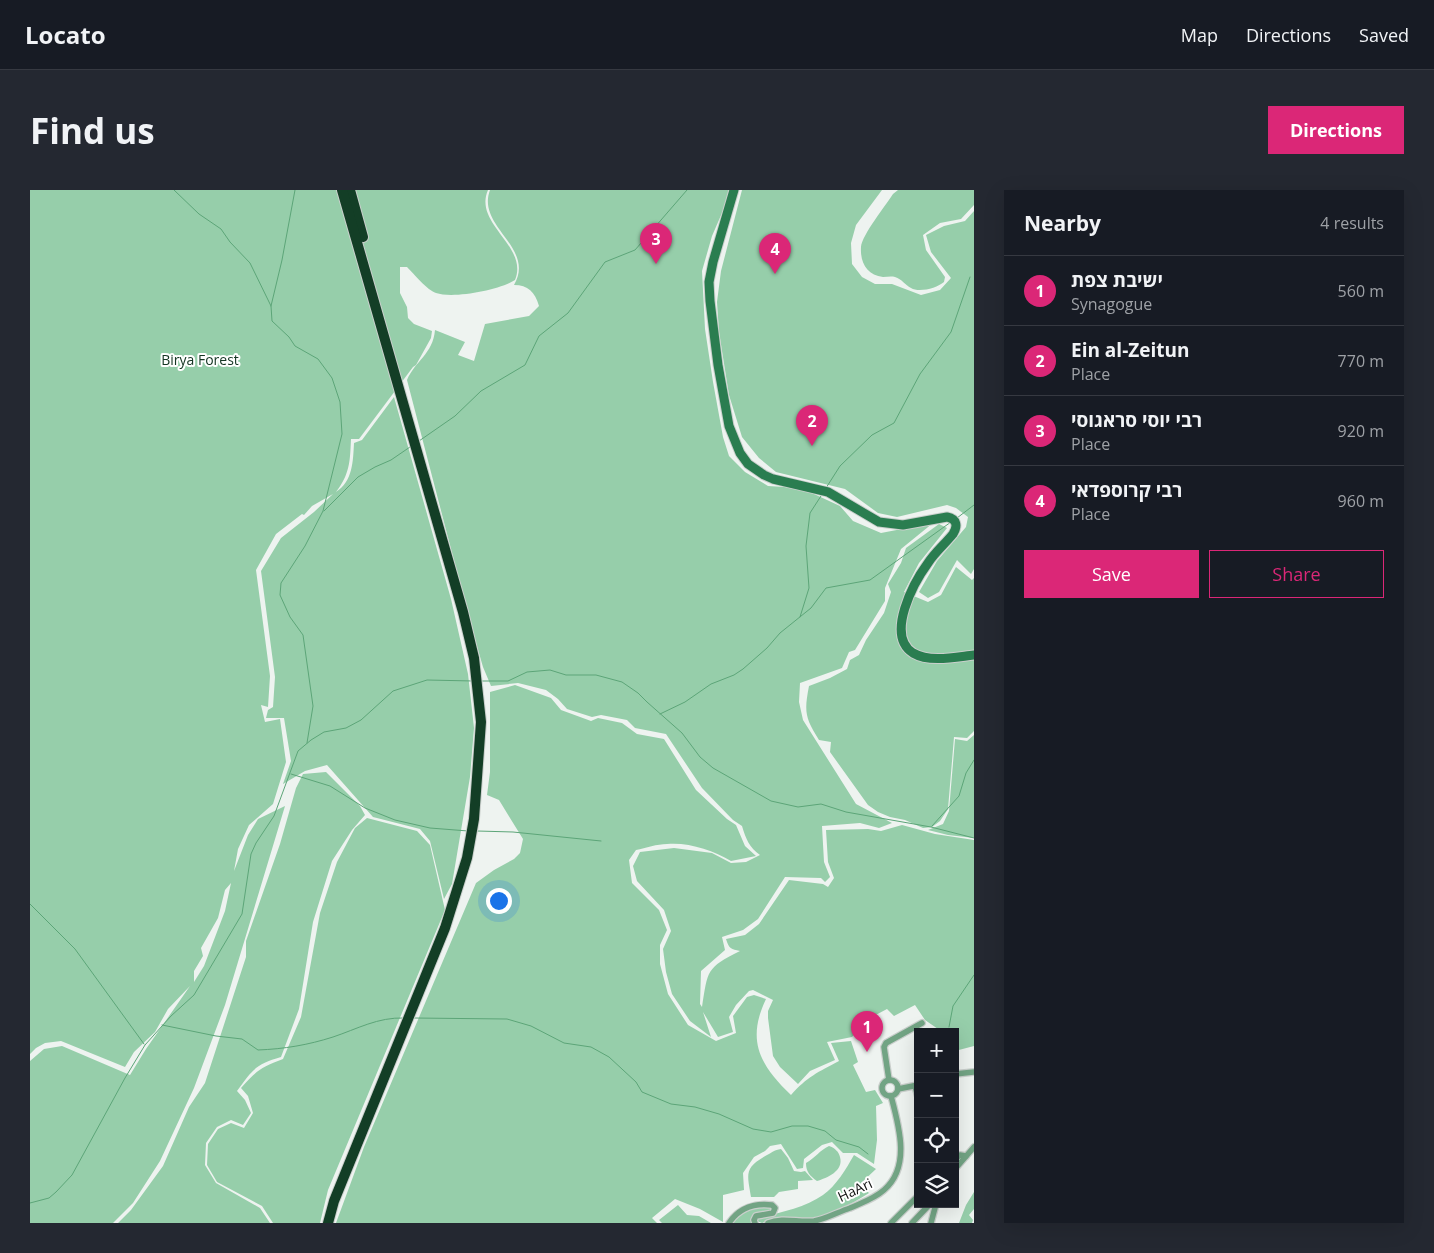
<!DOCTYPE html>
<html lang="en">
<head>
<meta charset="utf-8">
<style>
	body { margin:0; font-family:"Open Sans",Heebo,sans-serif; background:#242831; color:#f1f3f6 }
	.controls { position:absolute; right:15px; bottom:15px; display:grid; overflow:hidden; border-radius:0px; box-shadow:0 5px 20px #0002 }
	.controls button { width:45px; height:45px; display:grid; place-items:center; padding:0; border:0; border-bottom:1px solid #363941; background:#171b24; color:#f1f3f6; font:25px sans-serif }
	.you { position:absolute; left:468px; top:710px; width:18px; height:18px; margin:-12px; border:4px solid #fff; border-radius:50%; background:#1a73e8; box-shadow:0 0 0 8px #1a73e833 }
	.badge { display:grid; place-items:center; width:32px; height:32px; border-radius:50%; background:#db2777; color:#fff; font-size:16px; font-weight:700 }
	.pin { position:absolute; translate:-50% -41px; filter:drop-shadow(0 1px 2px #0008) }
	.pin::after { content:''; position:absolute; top:26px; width:18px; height:15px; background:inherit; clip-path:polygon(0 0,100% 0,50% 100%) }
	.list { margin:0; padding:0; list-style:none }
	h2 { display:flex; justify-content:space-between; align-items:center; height:65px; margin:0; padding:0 20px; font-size:21px }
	h2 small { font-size:16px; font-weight:400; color:#9ea1a6 }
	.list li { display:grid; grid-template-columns:32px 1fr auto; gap:15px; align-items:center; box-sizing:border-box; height:70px; padding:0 20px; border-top:1px solid #363941 }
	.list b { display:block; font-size:19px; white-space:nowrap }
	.list p { margin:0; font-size:16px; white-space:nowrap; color:#9ea1a6 }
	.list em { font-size:16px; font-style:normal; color:#9ea1a6 }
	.actions { display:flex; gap:10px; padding:15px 20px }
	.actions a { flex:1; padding:11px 0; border:1px solid #db2777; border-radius:0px; text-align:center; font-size:18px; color:#db2777 }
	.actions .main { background:#db2777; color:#fff }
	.icon { flex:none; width:28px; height:28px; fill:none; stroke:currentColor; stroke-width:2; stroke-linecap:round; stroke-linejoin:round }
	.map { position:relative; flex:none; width:944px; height:1033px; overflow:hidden; border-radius:0px }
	header { display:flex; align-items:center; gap:30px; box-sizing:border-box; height:70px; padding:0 25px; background:#171b24; border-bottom:1px solid #363941 }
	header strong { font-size:24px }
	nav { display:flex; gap:28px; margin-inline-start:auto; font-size:18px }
	.intro { display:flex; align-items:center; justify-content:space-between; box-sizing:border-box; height:120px; padding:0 30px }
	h1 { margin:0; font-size:35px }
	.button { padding:12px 22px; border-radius:0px; background:#db2777; color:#fff; font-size:18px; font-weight:700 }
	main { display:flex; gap:30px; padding:0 30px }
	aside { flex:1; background:#171b24; border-radius:0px; box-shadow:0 5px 20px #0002 }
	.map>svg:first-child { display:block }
	.green { fill:#96ceaa; fill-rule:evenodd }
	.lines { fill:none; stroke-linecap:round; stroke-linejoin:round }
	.stream { stroke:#5ca578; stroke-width:1 }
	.street-casing { stroke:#cacfcc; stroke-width:8 }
	.secondary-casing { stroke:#cacfcc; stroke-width:11 }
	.highway-casing { stroke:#cacfcc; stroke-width:12 }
	.street { stroke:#72a484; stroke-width:5.5 }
	.secondary { stroke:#2a7d50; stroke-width:9 }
	.highway { stroke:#133e26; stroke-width:10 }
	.labels { text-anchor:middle; stroke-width:4; stroke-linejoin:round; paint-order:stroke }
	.park-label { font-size:14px; fill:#153623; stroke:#fff }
	.street-label { font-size:14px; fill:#101110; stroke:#fff }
</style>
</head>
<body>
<header>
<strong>Locato</strong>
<nav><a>Map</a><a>Directions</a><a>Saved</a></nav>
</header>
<div class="intro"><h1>Find us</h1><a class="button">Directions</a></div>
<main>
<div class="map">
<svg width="944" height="1033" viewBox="0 0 944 1033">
	<rect width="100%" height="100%" fill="#eef3f0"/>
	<g class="green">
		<path d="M0 0H458C443 34 499 56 485 90 470 100 423 109 406 103 397 100 384 84 377 77H370V103L377 117 378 128 384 134 402 141 401 148 386 175 383 177 329 249H321C320 271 320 284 306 302 323 291 323 271 324 253L332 250 364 207 421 409 438 484 444 538 440 587 422 694 414 709 400 651 390 639 343 627 297 575 275 581 253 594 261 571 254 528H236L238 520 243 517 245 487 231 381 251 348 284 322 303 304 282 316 274 325 272 324 246 344 226 380 240 486 238 517 231 515 235 532 250 529 256 572 243 614 219 635 208 659 204 681 218 645 228 629 255 616 195 815 164 898 130 971 103 1013 83 1033H0V871L14 859 32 856 100 885 116 859 160 796 138 819 125 842 104 862 95 877 31 851 15 853 6 858 0 864ZM201 693 195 721 174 776 164 792V781L173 766 171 758 188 728 195 700Z"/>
		<path d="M460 0H702L682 46 672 81 675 139 683 192 693 247 699 266 715 282 738 296 771 298 810 316 823 331 851 343 903 333 871 359 855 398V411L825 460 819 462 812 478 770 493 769 512 773 530 826 614 862 633 849 638 830 633 792 636 794 672 800 687 795 692 791 688 755 687 728 729 713 740 692 747 695 760 671 781 670 814 672 817C678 780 676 778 710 761 701 759 699 759 696 749L715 745 729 734 759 690 793 694 798 697 804 688 798 672 796 640 838 639 851 641 872 635 905 644 944 650V856L925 861V842H909L908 839 895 830 885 815 864 826 857 819 840 828 822 847 797 852 805 870 780 881 768 894 750 877 743 866 738 828V821L743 810 723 800 719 801 706 815 699 827 703 842 688 847 673 822 681 847 660 831 642 804 636 782 633 759 641 741 634 720 607 691 603 676 610 662 644 658 682 663 701 673 716 672 730 665C719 657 716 649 712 636L703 630 672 598 636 544 605 538 597 530 571 525 562 527 537 519 528 509 516 500 488 493 461 496 453 477 440 432 377 190C385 171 403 164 405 140L435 152 428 165 444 171 455 134 499 126 509 116C505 102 498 95 484 95 506 57 446 37 460 0Z"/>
		<polygon points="712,0 852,0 826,35 821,53 822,74 832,87 845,94 862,94 891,105 910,100 921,88 901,62 896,45 914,36 935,31 944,21 944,379 941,384 927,370 909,402 898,408 889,402 907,371 936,337 938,327 926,318 917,315 867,327 848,323 815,299 746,282 729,268 712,247 699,205 689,142 687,112 691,81"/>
		<path d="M868 0H944V15L931 29 910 33 893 45 896 60 915 87 914 92C907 98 889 103 881 98 875 95 872 89 865 87 861 86 857 87 853 87 837 85 830 73 831 57 832 45 856 15 863 4Z"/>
		<path d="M909 334 917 338 889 373 874 402 898 412 911 405 926 377 942 390 944 388V541L937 548 924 547 918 619 910 631 902 637 893 638 875 630 860 627 848 622 838 615 800 562 801 552 789 550C775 528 774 522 779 496L800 488 817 479 820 470 829 465 836 450 854 423 861 402 858 394 871 373 876 358Z"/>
		<path d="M485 495 521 508 531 520 561 531 568 528 592 533 607 544 634 549 666 600 697 629 706 635 715 656 726 666 701 671C683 660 658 652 637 654 627 654 616 658 606 660L599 670 602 693 629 720 637 740 630 755V774L638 804 658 835 686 851 706 843 703 826 717 807 724 805 736 809C716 851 730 875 761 905 777 887 788 882 809 871L801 853 821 851 828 872 823 875 836 902 845 900 853 913 846 916 847 950 844 974 827 963H813L802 952 792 955 774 969 773 978 767 979 751 954 740 956 735 961 724 967 713 983 714 1000 693 1005V1032L670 1019 645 1009 622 1028 627 1033H306L334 957 446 693 464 680 484 669 490 663 493 649 469 610 457 605 460 582V502Z"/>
		<polygon points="944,545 944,648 918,645 898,640 913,634 919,621 925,549 937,551"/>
		<path d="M296 582 330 616 335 625 322 640 302 671 283 732 269 819 251 867C226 874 222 880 207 901L215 910 221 923 213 935 201 930 187 937 176 953 175 975 186 993 230 1018 240 1033H88L101 1020 133 976 159 917 175 893 216 767V751L250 654 266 598 273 584Z"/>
		<path d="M337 628 387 641 400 655 415 720 298 1000 290 1033H243L232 1016 187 992 177 975 178 954 188 939 201 933 214 938 223 923 218 906 211 898C226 881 231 877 253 869L271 827 290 723 307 672 325 638Z"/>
		<path d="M799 956C805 958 809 962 810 967 814 981 797 988 787 991 780 986 776 982 776 973 785 968 790 960 799 956Z"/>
		<path d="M751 959 758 968 764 981 771 982 775 981 783 990 768 991V999L749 1002 744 1007H721C717 983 714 978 737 965 743 962 744 960 751 959Z"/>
		<path d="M824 965 846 979 830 994 839 1003C821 1014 800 1027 778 1029 758 1030 753 1024 732 1033L727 1031V1028L730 1027C750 1023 776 1017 793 1005 806 996 816 979 824 965Z"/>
		<polygon points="944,1002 944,1019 939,1025 943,1030 942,1033 929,1033 936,1015"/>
		<polygon points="648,1015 657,1025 669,1026 681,1033 632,1033 629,1030"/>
		<path d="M738 1016 742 1019 740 1022C731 1022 721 1022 721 1033H703C712 1019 723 1018 738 1016Z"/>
	</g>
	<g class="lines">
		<g class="stream">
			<polyline points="144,0 169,24 191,39 200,52 220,73 241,116 242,131 259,147 265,156 288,169 302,188 310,212 312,244 293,321 275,356 251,393 250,405 260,427 273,445 283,516 277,553"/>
			<polyline points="241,116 252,70 265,0"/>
			<polyline points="389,251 425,226 451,201 495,175 509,146 538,123 575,72 605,60 657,0"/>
			<polyline points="796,298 810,276 842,245 864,233 890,184 921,142 940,87"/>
			<polyline points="294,321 328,287 345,277 361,270 380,257"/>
			<polyline points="927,328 944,315"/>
			<polyline points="770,427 779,398 776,356 780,323 791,306"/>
			<polyline points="452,491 478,491 497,482 520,480 536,485 566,485 592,492 608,503 617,512 652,543 670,567 683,578 741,611 768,617 791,614 816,622 901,637 944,648"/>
			<polyline points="630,524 655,512 681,494 704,485 713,479 737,458 750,443 781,418 796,398 840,390 921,332"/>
			<polyline points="261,584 300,596 335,618 365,630 400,638 438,641"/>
			<polyline points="902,636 929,606 936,583 944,570"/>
			<polyline points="447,641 483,642 571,651"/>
			<polyline points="0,714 45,759 114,854"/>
			<polyline points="383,828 477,829 501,836 534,853 561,857 579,867 606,892 612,902 641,914 665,917 689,924 723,939 741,942 762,936 778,936 795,941 806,950 829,957 838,964"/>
			<path d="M132 835 186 846 212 849 228 860C254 859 278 855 303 847 327 839 348 827 374 828"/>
			<polyline points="919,837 923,816 944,785"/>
			<polyline points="0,1013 19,1008 26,1002 42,985 95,888 115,855 141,826 164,805 212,724 221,664 226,653 244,626 268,561 281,550 294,542 316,538 331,530 363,501 397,490 443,491"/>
		</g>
		<g class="street-casing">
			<g id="street">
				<polyline points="925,884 944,882"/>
				<polyline points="859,890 854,857 856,853 892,833"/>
				<circle cx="860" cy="898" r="8"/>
				<polyline points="885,896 888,907"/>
				<polyline points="868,899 888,895"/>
				<polyline points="925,969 930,965 936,966"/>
				<polyline points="925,979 944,957"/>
				<path d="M699 1033C709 1018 725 1013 742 1015L745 1018 743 1023 726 1026 724 1030 725 1033"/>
				<path d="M738 1033C753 1027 769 1033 784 1031 796 1029 808 1022 820 1018 831 1013 844 1009 854 1000 881 977 869 936 861 906"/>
				<polyline points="861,1033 888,1006"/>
				<polyline points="882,1033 900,1014"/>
				<polyline points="901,1033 906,1014"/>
			</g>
		</g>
		<g class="secondary-casing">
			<path id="secondary" d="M704 0 683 72 679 92 680 111 688 175 699 236 710 263 718 274 734 285 743 289 798 302 849 332 873 335 917 327C927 329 928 336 923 344 915 354 905 362 898 373 884 392 855 445 883 463 900 473 926 467 944 465"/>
		</g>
		<g class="highway-casing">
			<g id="highway">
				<polyline points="320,0 333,47"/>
				<polyline points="298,1033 304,1011 415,738 437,668 444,629 451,532 444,468 433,422 312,0"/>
			</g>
		</g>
		<use href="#street" class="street"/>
		<use href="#secondary" class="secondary"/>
		<use href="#highway" class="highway"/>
	</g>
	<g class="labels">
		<g class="park-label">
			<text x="170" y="175">Birya Forest</text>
		</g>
		<g class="street-label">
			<text transform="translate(825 1000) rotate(-25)" y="5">HaAri</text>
		</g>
	</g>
</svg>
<div class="controls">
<button>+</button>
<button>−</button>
<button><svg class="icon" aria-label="locate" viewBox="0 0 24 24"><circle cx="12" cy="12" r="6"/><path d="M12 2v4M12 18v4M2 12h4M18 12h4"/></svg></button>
<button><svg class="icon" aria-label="layers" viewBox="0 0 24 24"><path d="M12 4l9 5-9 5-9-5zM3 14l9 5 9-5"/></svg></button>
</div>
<div class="you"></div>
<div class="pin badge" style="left:837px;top:862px">1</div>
<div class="pin badge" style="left:782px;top:256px">2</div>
<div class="pin badge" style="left:626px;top:74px">3</div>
<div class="pin badge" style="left:745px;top:84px">4</div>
</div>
<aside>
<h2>Nearby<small>4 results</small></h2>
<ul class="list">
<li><span class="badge">1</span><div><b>ישיבת צפת</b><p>Synagogue</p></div><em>560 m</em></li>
<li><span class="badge">2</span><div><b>Ein al-Zeitun</b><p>Place</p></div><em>770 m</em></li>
<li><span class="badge">3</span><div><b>רבי יוסי סראגוסי</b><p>Place</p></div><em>920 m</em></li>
<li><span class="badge">4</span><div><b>רבי קרוספדאי</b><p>Place</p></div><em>960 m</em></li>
</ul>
<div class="actions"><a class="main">Save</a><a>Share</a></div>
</aside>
</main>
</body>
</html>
